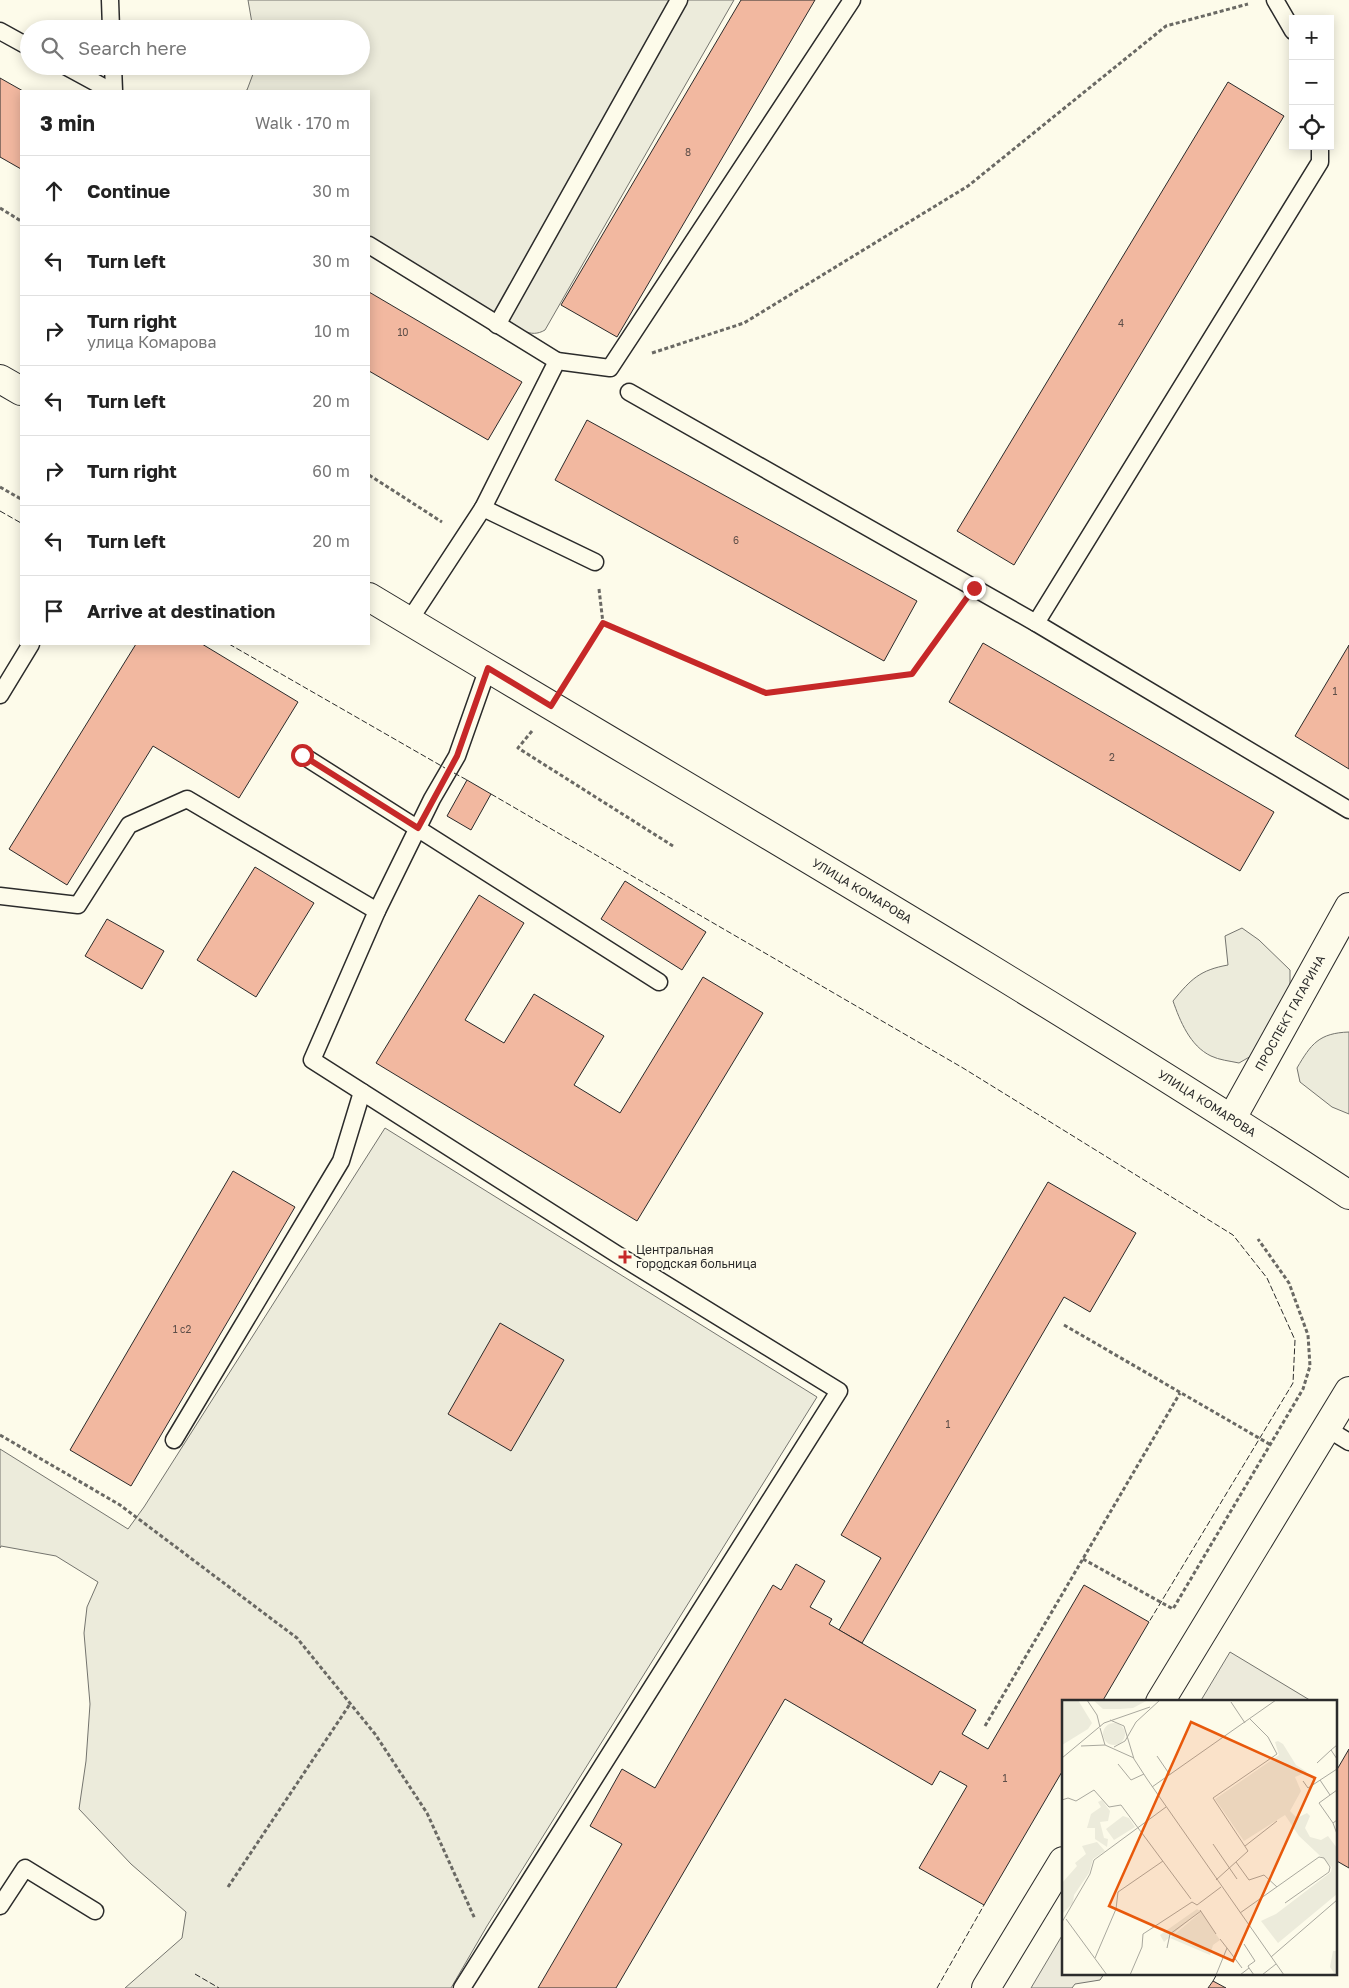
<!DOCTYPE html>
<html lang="en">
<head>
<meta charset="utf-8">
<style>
	body { margin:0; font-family:"Golos Text",sans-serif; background:#f2f2f2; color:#222 }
	.controls { position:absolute; right:15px; top:15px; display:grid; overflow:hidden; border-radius:0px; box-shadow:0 2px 12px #0003 }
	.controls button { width:45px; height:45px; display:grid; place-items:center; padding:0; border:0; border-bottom:1px solid #e0e0e0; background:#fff; color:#222; font:25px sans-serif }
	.stop { position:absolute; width:15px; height:15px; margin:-11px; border:4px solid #c62828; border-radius:50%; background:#fff }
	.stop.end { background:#c62828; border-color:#fff; box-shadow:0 1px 5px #0008 }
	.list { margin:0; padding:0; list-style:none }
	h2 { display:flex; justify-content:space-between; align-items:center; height:65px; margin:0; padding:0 20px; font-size:21px }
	h2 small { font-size:16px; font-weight:400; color:#767676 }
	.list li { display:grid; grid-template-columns:32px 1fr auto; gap:15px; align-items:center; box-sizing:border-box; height:70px; padding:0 20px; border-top:1px solid #e0e0e0 }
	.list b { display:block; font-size:19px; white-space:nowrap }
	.list p { margin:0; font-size:16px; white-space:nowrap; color:#767676 }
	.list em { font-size:16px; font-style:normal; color:#767676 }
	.icon { flex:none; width:28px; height:28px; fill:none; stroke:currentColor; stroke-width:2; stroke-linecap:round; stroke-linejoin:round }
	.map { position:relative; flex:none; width:1349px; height:1988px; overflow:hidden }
	.search { position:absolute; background:#fff; box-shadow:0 2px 12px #0003; left:20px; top:20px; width:350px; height:55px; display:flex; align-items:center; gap:12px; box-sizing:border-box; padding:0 18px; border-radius:28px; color:#767676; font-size:19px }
	.panel { position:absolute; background:#fff; box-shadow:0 2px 12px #0003; left:20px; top:90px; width:350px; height:555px; border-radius:0px }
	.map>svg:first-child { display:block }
	.green { fill:#ecebdb; stroke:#74746e }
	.parking { fill:#eceadb; stroke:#74746e }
	.building { fill:#f2b8a0; stroke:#2b2b2b }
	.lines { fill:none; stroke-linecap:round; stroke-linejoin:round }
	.lane-casing { stroke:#2b2b2b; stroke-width:19 }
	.street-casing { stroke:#2b2b2b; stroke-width:30 }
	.primary-casing { stroke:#2b2b2b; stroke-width:30 }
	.path { stroke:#6a6964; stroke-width:3; stroke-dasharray:4 2.5; stroke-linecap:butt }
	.lane { stroke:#fdfbea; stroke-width:16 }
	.street { stroke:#fdfbea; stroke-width:28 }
	.primary { stroke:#fdfbea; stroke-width:28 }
	.fence { stroke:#2b2b2b; stroke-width:1; stroke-dasharray:6 2.5; stroke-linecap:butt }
	.route { stroke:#c62828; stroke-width:6 }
	.poi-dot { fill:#c62828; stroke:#fdfbea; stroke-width:2 }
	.labels { text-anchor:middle; stroke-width:4; stroke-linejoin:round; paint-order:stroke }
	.number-label { font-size:10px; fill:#5d4e48 }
	.street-label { font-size:12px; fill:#2b2b2b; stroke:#fdfbea }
	.poi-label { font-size:12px; fill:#2b2b2b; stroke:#fdfbea; text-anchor:start }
	.inset-road { fill:none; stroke:#a9a89e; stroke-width:1 }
	.view { fill:#e8590c; fill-opacity:0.15; stroke:#e8590c; stroke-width:2.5 }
	.inset-edge { fill:none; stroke:#2b2b2b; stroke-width:2.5 }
</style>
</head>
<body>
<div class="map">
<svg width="1349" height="1988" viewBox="0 0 1349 1988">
	<rect width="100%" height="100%" fill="#fdfbea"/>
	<g class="green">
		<polygon points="248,0 671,0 494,317 369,240 369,91 244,91 247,90 256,66 361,66 361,29 253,29"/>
		<path d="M685 0H734L545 330C530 339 518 328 506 318Z"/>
		<path d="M1242 928 1259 940 1290 970V989L1258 1052 1239 1063C1230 1061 1219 1060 1211 1056 1190 1046 1180 1021 1173 1001 1191 979 1200 970 1228 965L1225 936Z"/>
		<path d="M1349 1032V1114L1332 1107 1300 1082 1297 1068C1311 1044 1319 1033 1349 1032Z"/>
		<polygon points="385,1128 817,1397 487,1926 451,1988 125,1988 182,1938 186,1912 131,1864 79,1809 86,1761 90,1704 84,1633 87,1607 98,1582 56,1556 1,1546 0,1548 0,1449 128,1529 144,1507"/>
	</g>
	<g class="parking">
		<polygon points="1230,1652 1313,1702 1200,1702"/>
		<polygon points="1063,1934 1063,1974 1104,1974 1100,1980 1075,1984 1072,1988 1031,1988"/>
	</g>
	<g class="building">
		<polygon points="741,0 815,0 617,337 561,305"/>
		<polygon points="0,78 23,91 21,169 0,157"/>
		<polygon points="1228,82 1284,116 1014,565 957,531"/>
		<polygon points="369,292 522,382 488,440 369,371"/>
		<polygon points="587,420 917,601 884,661 555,480"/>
		<polygon points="983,643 1274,812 1240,871 949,702"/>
		<polygon points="136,644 202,644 298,702 239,798 153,746 67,885 9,849"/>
		<polygon points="1349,645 1349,769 1295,736"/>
		<polygon points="467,780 491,794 471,830 447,816"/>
		<polygon points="255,867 314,903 256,997 197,960"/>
		<polygon points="625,881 706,932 682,970 601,919"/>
		<polygon points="479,895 524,923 465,1020 504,1043 534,994 604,1036 574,1085 620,1113 703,977 763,1013 637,1221 376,1063"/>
		<polygon points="107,919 164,951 142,989 85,956"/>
		<polygon points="233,1171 295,1207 131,1486 70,1450"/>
		<polygon points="1048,1182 1136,1233 1090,1312 1064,1297 862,1643 839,1630 881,1558 841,1535"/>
		<polygon points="500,1323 564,1360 511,1451 448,1414"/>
		<polygon points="796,1564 825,1581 810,1607 832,1619 829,1624 976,1710 962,1734 988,1749 1084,1585 1149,1622 1102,1702 1063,1702 1063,1770 984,1905 919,1868 967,1786 940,1771 932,1785 785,1699 616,1988 538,1988 622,1844 590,1826 622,1769 655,1788 773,1585 781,1590"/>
		<polygon points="1349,1749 1349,1868 1335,1860 1335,1773"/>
		<polygon points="1213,1981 1226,1988 1208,1988"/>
	</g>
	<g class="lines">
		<g class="lane-casing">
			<g id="lane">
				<polyline points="110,0 111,29"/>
				<polyline points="1275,0 1293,31"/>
				<polyline points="0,31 29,47"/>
				<polyline points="65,66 111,91"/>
				<polyline points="113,66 114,91"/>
				<polyline points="369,245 557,361"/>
				<polyline points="497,325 679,0"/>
				<polyline points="629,392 1036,623 1349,810"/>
				<polyline points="483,508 595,562"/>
				<polyline points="409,621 483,508 557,361 610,368 852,0"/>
				<polyline points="1036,623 1320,162 1320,146"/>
				<polyline points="0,695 31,644"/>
				<polyline points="302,755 659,982"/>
				<polyline points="0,896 78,905 129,825 187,799 377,911"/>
				<polyline points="1326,1428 1349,1442"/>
				<polyline points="174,1440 341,1161 362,1092"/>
				<polyline points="0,1906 25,1868 95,1911"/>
				<polyline points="462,1988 839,1391 618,1255 312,1060 377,911 432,799 457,756 488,668"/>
			</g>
		</g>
		<g class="street-casing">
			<g id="street">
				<path id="s1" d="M1232 1118 1349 907"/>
				<polyline points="1160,1702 1349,1391"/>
				<polyline points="986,1988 1063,1861"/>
			</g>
		</g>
		<g class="primary-casing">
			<g id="primary">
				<polyline points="0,379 21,391"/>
				<path id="s2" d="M369 597C697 794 1029 985 1349 1195"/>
			</g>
		</g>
		<g class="path">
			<polyline points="0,208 21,221"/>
			<polyline points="652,353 744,323 968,186 1166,26 1248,4"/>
			<polyline points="369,475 442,522"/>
			<polyline points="0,487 21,499"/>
			<polyline points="599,589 603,623"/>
			<polyline points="568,679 603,623 766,693 912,674 958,611"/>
			<polyline points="532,731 518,748 673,846"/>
			<polyline points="1064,1325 1271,1445"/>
			<polyline points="0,1435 120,1505 297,1638 375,1734 427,1813 475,1919"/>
			<polyline points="1083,1559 1173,1609 1303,1389 1310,1366 1308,1335 1289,1283 1258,1239"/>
			<polyline points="985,1726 1180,1393"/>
			<polyline points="228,1887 350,1704"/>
		</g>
		<use href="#lane" class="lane"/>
		<use href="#street" class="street"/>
		<use href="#primary" class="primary"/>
		<g class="fence">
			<polyline points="0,511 21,523"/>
			<polyline points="229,644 445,768"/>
			<polyline points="454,773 467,780"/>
			<polyline points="491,794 963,1068 1233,1235 1267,1278 1295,1340 1293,1383 1149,1622"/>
			<polyline points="195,1974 219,1988"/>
			<polyline points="1213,1981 1217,1974"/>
			<polyline points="937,1988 984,1905"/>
		</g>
	</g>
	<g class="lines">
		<polyline class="route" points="302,755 418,828 457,756 488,668 551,706 603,623 766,693 912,674 974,588"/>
	</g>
	<path class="poi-dot" d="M622.5 1249.5h5v5h5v5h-5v5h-5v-5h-5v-5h5z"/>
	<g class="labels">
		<g class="number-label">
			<text x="688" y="156">8</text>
			<text x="1121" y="327">4</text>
			<text x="403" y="336">10</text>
			<text x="736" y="544">6</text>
			<text x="1335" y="695">1</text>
			<text x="1112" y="761">2</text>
			<text x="182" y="1333">1 с2</text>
			<text x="948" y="1428">1</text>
			<text x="1005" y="1782">1</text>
		</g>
		<g class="street-label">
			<text dy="4" stroke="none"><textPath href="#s2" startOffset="574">УЛИЦА КОМАРОВА</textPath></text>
			<text dy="4" stroke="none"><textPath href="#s1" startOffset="120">ПРОСПЕКТ ГАГАРИНА</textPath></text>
			<text dy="4" stroke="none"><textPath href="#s2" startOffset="979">УЛИЦА КОМАРОВА</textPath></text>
		</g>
		<g class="poi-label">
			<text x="636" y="1254">Центральная<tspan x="636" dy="14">городская больница</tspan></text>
		</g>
	</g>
	<g transform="translate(1062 1700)">
		<rect width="275" height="275" fill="#fdfbea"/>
		<path d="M0 0H16L30 23 26 29 0 45ZM31 0H86L71 8 58 9H41ZM41 34a11 11 0 1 1 22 0a11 11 0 1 1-22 0ZM216 41 221 44 234 65 245 72 233 77 239 91 228 111 235 118 245 113 248 116 243 128 248 137 259 140 266 136 275 148V194L216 243 199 221 214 214 269 172 270 167 237 136 223 115 182 141 153 99 217 55 213 42ZM40 100 48 111 46 121 38 122 42 138 46 139 45 147 33 139V128H25L29 114 39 107 36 102ZM61 116 67 118 73 127 52 140 44 129ZM35 142 43 151 31 159 27 173 12 195 11 203 0 214V183L15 166 13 163 24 154 20 146ZM135 209 138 211 102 242 98 235ZM139 212 158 240 151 245 148 255 108 238ZM271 251H275V275H262L272 273 268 267Z" fill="#ecebdb"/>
		<path class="inset-road" d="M25 0 35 15 38 27M169 2 183 23M48 20 62 26 72 59 85 79 222 275M38 28 43 45M275 45 269 50 275 59M19 46 43 45 72 58M52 47 63 41 74 22 98 0M95 56 108 75M0 58 42 23 88 7M255 63 269 50M56 64 69 80 82 74M258 80 268 95M241 81 246 88 275 69M90 87 214 0M0 100 6 98 14 101 32 90 47 107 59 105 129 199M275 120 271 123 275 134M271 123 257 103 275 90M151 144 175 179M183 146 215 121M174 162 187 180 202 175 215 187M154 180 186 151 151 98 215 54 206 37 188 19M138 210 154 234M178 213 257 157 262 158 268 167 267 172 223 203M4 219 45 275M0 222 28 174 32 160 104 107M182 244 193 261 186 266 187 268M105 248 108 234 139 211M165 248 180 268M209 257 275 200M33 258 54 209 56 192 101 161M68 275 80 247 81 234 130 202 135 205 159 187M154 275 165 248 158 239M178 275 187 268 192 275M200 275 214 264"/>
		<path class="view" d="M129 22 253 78 171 261 47 206Z"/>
		<rect width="275" height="275" class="inset-edge"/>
	</g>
</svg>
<div class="controls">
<button>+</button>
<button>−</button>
<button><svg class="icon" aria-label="locate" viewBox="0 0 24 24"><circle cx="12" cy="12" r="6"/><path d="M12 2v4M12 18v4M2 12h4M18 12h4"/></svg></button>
</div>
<div class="stop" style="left:302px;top:755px"></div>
<div class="stop end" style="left:974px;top:588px"></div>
<div class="search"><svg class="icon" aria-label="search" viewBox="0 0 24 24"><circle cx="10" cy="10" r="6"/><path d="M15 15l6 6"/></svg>Search here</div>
<section class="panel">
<h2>3 min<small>Walk · 170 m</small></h2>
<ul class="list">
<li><svg class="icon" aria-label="ahead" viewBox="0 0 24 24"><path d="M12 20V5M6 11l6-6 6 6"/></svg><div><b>Continue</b></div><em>30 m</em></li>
<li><svg class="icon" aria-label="left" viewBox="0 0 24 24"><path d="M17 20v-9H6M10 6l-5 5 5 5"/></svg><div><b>Turn left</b></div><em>30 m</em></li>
<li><svg class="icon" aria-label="right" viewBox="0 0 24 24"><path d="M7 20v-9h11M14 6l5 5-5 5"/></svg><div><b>Turn right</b><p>улица Комарова</p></div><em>10 m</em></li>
<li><svg class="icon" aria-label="left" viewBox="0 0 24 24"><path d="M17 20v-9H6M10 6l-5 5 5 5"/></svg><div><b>Turn left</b></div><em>20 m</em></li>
<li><svg class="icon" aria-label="right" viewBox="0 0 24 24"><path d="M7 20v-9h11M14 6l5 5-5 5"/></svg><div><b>Turn right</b></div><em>60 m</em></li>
<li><svg class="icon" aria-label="left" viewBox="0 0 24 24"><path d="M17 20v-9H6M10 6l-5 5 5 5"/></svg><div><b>Turn left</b></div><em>20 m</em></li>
<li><svg class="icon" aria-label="arrive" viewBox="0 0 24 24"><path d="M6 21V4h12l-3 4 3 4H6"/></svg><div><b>Arrive at destination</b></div></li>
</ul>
</section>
</div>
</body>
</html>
